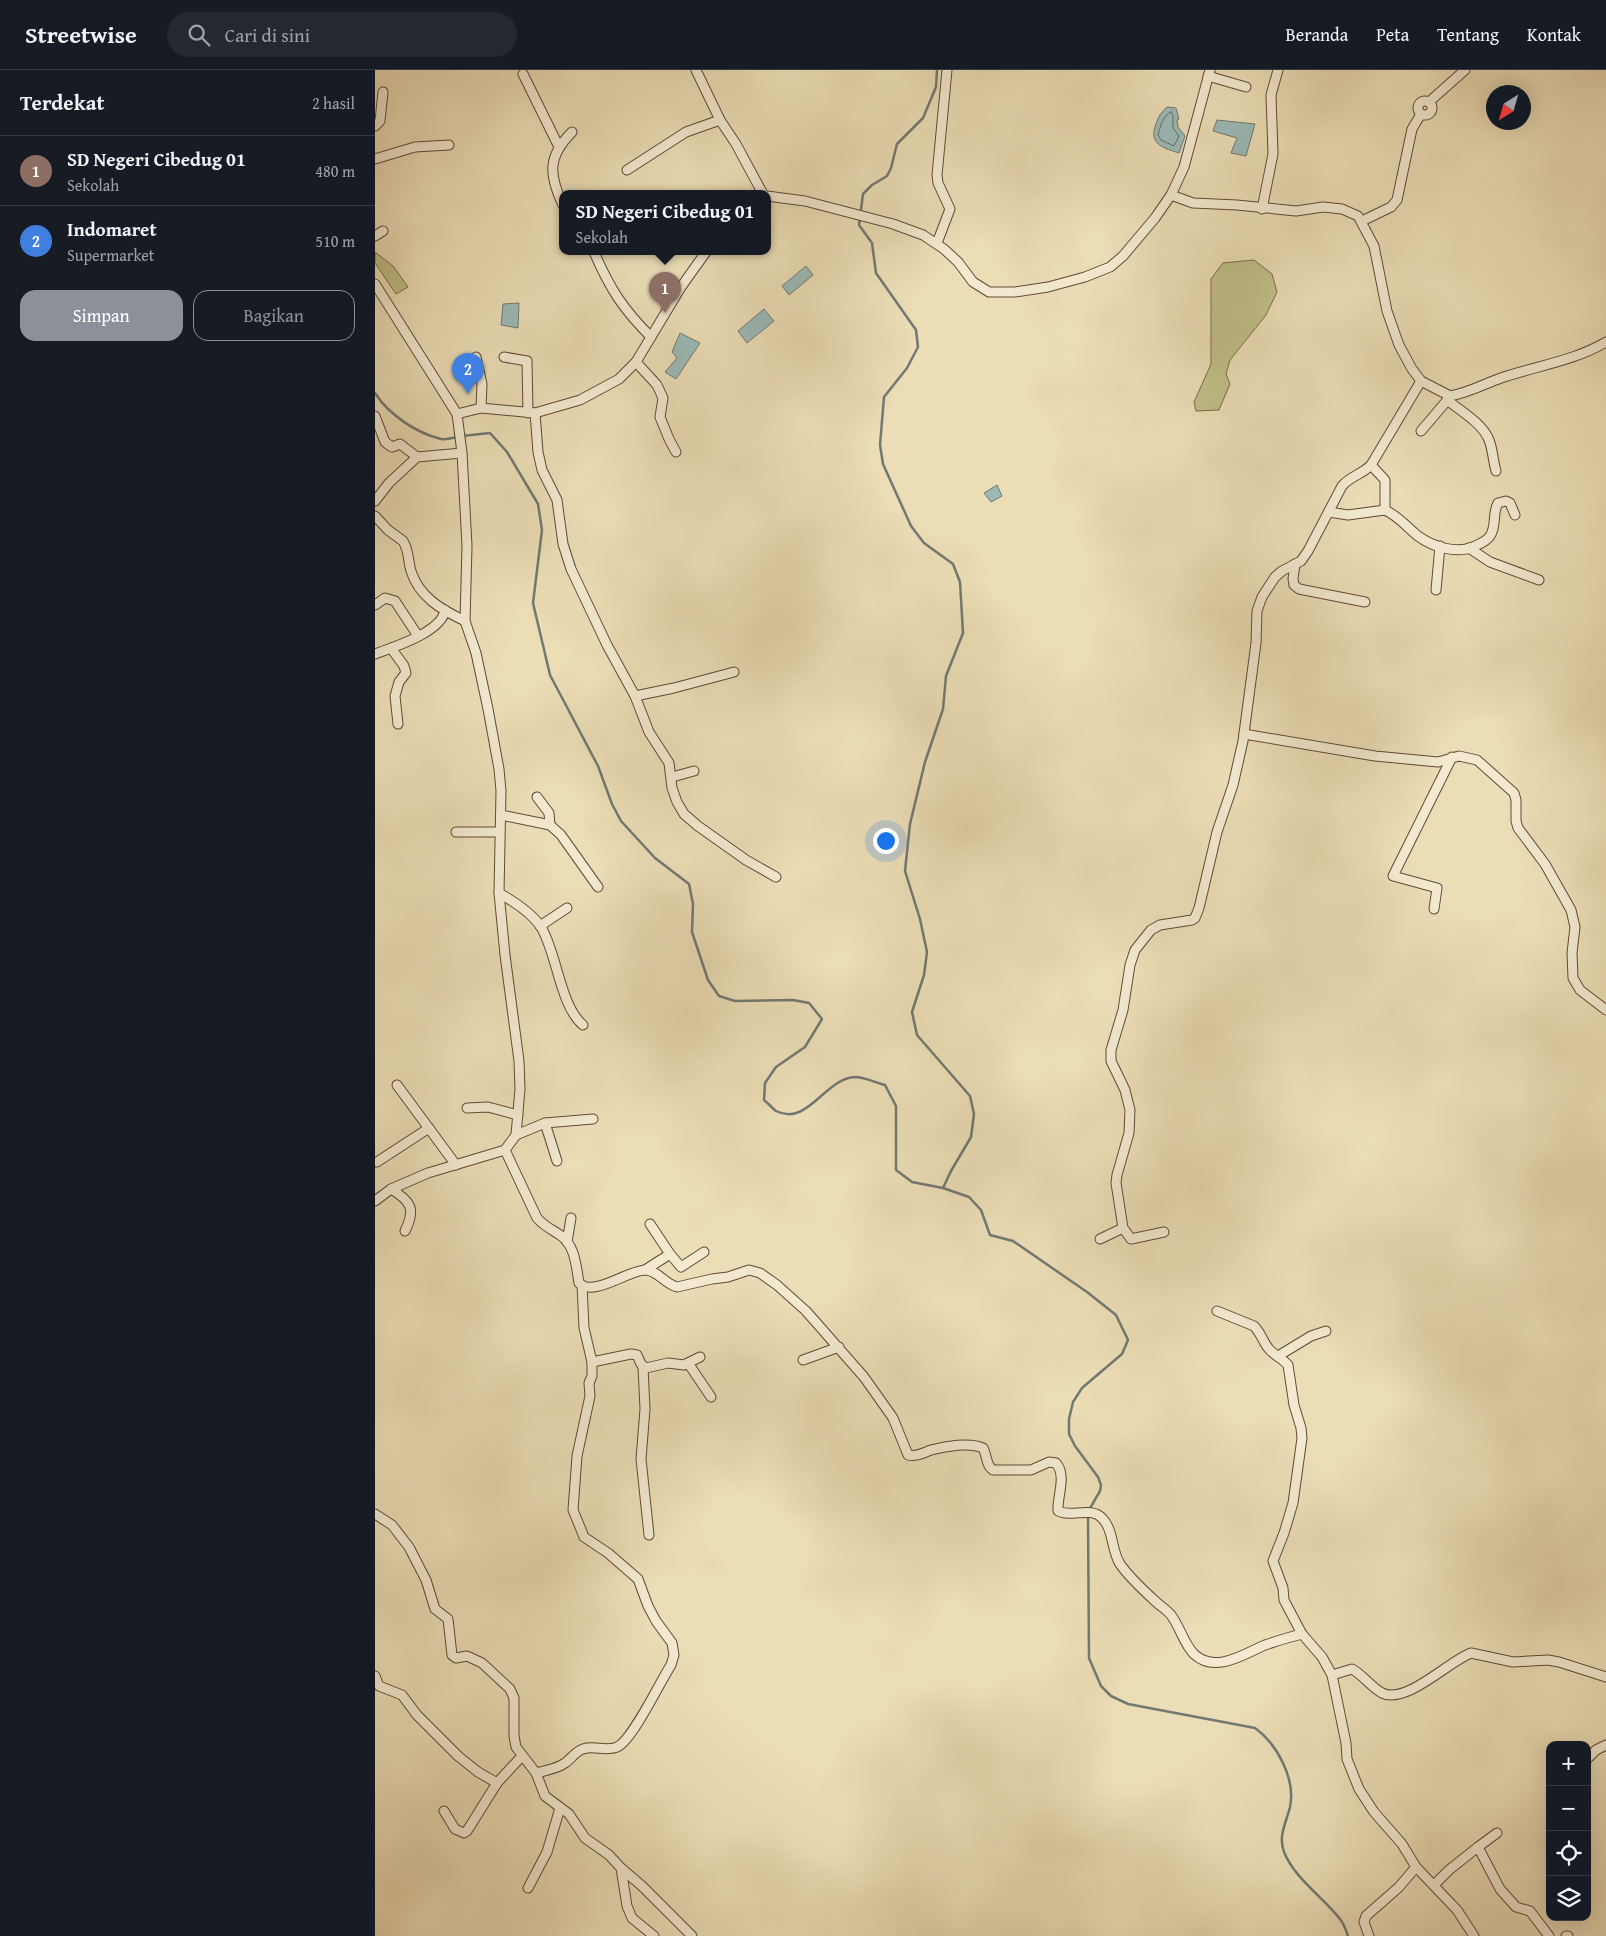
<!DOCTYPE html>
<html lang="id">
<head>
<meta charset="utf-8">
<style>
	body { margin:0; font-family:"Gentium Book Plus",serif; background:#242831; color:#f1f3f6 }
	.controls { position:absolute; right:15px; bottom:15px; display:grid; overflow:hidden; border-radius:10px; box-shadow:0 5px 20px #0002 }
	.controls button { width:45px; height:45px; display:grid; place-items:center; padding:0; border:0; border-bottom:1px solid #363941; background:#171b24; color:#f1f3f6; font:25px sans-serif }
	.compass { position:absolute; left:1111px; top:15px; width:45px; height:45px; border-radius:50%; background:#171b24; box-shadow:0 5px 20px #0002; rotate:217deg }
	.you { position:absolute; left:510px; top:770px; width:18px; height:18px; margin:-12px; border:4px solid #fff; border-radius:50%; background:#1a73e8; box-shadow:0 0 0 8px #1a73e833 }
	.badge { display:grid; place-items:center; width:32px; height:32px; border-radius:50%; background:#8c9099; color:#fff; font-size:16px; font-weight:700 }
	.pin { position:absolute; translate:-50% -41px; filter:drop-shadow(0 1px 2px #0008) }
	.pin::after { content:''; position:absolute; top:26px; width:18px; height:15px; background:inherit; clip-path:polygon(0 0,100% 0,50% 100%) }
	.popup { position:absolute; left:184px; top:120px; width:212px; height:65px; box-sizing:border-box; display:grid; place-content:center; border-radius:10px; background:#171b24; filter:drop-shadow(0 1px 4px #0005); font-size:16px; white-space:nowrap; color:#9ea1a6 }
	.popup b { font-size:19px; color:#f1f3f6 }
	.popup::after { content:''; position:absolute; left:50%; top:100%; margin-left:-10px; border:10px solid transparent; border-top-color:#171b24 }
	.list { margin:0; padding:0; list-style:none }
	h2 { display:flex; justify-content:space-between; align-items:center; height:65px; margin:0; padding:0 20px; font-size:21px }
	h2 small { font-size:16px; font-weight:400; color:#9ea1a6 }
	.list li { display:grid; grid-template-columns:32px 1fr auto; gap:15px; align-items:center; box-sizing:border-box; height:70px; padding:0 20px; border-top:1px solid #363941 }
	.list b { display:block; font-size:19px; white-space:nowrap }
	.list p { margin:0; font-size:16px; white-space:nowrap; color:#9ea1a6 }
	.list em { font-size:16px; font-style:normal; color:#9ea1a6 }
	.actions { display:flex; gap:10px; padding:15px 20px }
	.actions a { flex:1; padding:11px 0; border:1px solid #8c9099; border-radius:15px; text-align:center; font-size:18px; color:#8c9099 }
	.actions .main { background:#8c9099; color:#fff }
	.icon { flex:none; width:28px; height:28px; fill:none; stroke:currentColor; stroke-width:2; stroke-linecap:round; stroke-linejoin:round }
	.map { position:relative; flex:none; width:1231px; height:1866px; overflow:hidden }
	header { display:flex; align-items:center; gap:30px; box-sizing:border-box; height:70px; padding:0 25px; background:#171b24; border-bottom:1px solid #363941 }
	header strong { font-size:24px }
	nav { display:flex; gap:28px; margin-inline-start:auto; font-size:18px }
	.search { width:350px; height:45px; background:#242831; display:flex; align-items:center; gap:12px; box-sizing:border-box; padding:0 18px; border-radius:28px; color:#9ea1a6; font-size:19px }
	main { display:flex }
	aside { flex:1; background:#171b24 }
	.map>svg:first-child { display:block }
	.green { fill:#c0bf88; stroke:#7a6b4a }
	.water { fill:#9bbab7; stroke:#727973 }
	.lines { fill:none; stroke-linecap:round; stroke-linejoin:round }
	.shore { stroke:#686862; stroke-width:1 }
	.stream { stroke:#727973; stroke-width:2.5 }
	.minor-casing { stroke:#624836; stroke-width:11 }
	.minor { stroke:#f2e9d0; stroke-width:9 }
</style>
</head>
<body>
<header>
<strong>Streetwise</strong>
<div class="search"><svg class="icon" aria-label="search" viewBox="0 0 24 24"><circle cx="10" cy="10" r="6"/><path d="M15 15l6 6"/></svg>Cari di sini</div>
<nav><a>Beranda</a><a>Peta</a><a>Tentang</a><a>Kontak</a></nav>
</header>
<main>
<aside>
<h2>Terdekat<small>2 hasil</small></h2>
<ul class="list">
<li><span class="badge" style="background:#8d6e63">1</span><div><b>SD Negeri Cibedug 01</b><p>Sekolah</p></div><em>480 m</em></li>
<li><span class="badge" style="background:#3f7fe0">2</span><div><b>Indomaret</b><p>Supermarket</p></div><em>510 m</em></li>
</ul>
<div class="actions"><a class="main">Simpan</a><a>Bagikan</a></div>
</aside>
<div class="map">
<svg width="1231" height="1866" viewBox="0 0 1231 1866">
	<rect width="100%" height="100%" fill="#ebddb6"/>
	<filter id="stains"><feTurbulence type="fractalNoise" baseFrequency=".004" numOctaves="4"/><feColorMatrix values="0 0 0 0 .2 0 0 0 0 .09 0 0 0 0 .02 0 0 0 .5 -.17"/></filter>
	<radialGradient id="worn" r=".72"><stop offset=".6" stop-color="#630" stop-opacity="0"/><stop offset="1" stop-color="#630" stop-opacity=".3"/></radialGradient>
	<g class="green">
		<polygon points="0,182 18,196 33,217 21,224 0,193"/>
		<polygon points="879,190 897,204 902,222 891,245 855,290 851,304 855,314 844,340 821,341 819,332 836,294 836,209 848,193"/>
	</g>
	<g class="water">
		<path d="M792 37 801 38 804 49 802 50 803 57 810 66 804 83C788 78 773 74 781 54 783 47 787 41 792 37Z"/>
		<polygon points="842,50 880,54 871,86 856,83 862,68 838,61"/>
		<polygon points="431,196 438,205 414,225 407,216"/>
		<polygon points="144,233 143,258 126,255 128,234"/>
		<polygon points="389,239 399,251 372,273 363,261"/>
		<polygon points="305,263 325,273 301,309 290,302 302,288 297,282"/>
		<polygon points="622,415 627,426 616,432 609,423"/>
	</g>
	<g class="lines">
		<path class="shore" d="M796 42 798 46V58L804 66 799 76 786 70 783 65C785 57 788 45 796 42Z"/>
		<g class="stream">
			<polyline points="562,0 561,17 548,48 522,74 516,98 512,106 497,115 488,124 484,155 497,173 501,203 541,260 543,277 532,298 509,327 505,375 508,394 536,456 549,473 578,494 585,512 588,563 571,606 568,639 550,692 535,754 530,801 545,849 552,882 549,905 537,942 542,965 595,1026 599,1044 596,1067 576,1101 568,1118"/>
			<path d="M0 323C13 344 41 363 66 369 71 370 77 368 82 367"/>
			<path d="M87 366 115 363 132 382 163 434 167 460 158 533 175 605 223 696 237 734 246 751 280 788 314 814 318 834 317 862 333 910 344 926 360 931 418 930 434 933 447 949 430 977 401 997 390 1013 389 1030C393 1033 397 1038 401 1041 433 1057 450 1008 480 1007 489 1007 502 1013 510 1015L521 1036V1100L537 1112 568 1118 594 1127 606 1140 615 1165 638 1171 712 1222 741 1245 753 1270 747 1284 707 1318 698 1332 694 1349V1364L700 1376 723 1407 726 1415 725 1421 714 1440"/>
			<path d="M713 1445 714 1588 726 1616 736 1626 753 1634 880 1658C902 1674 921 1709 915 1737 911 1753 903 1766 909 1782 920 1809 948 1827 965 1849 969 1854 971 1860 973 1866"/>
		</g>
		<g class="minor-casing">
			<g id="minor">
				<polyline points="321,0 345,50 361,74 388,124"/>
				<polyline points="148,4 184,77"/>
				<polyline points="833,6 871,17"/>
				<circle cx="1050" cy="38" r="7"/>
				<polyline points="1054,32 1090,0"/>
				<polyline points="0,56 5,51 8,22"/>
				<polyline points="0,89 40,77 74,75"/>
				<polyline points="252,100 311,62 345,50"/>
				<path d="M796 125 818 133 862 135 921 141 948 137 967 139 983 146 999 176 1012 241 1024 275 1037 299 1046 311 1075 326C1093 323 1109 314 1126 308 1161 296 1199 291 1231 272"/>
				<polyline points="392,126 430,131 518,154 548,165 569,179 583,192 598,212 614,222 640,222 673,217 710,207 735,197 748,186 780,148 796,125 809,97 835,0"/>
				<path d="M188 135C174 105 172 87 197 62"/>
				<polyline points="887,139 898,84 896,25 903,0"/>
				<polyline points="987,151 1016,137 1022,130 1037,59 1046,44"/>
				<polyline points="0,166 8,161"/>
				<polyline points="562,173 575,139 563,113 562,105 572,0"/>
				<path d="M219 182C235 219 248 239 276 267"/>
				<polyline points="0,214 82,344"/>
				<polyline points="101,287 107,314 106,338"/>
				<polyline points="129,287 152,291 153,343"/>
				<polyline points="261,292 282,315 288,328 285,347 294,369 301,382"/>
				<path d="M1072 330C1086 341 1108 354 1114 370 1118 380 1118 391 1121 401"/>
				<polyline points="160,343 163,382 167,400 182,430 188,474 196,499 232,575 260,626 274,662 294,693 297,718 302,732 309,744 323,756 371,790 401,807"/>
				<polyline points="0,346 10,372 17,377 25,374 42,387"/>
				<polyline points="1046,361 1075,327"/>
				<path d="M996 395 1010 410V440C1023 446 1032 457 1043 466 1058 477 1081 484 1098 477 1104 474 1111 472 1115 466 1122 456 1117 443 1123 433L1131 431 1135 433 1140 445"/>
				<polyline points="0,431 14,413 42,387 87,383"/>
				<polyline points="954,442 973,445 1010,440"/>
				<path d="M0 446 13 460 28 471C34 480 33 491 36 501 44 527 67 540 90 551"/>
				<polyline points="1094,478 1115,492 1164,510"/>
				<polyline points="920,494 918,509 919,515 924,519 990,532"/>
				<polyline points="1061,520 1065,476"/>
				<polyline points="0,535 10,528 20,531 43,566"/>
				<polyline points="16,578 29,596 31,603 24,612 20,626 23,654"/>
				<path d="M0 584C19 577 67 562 70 540"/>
				<polyline points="260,626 299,618 359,602"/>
				<polyline points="869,664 1000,686 1063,692 1084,686 1102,690 1139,723 1141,730 1141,751 1143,758 1170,794 1196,840 1200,857 1197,883 1198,908 1205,920 1231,940"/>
				<polyline points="297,707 319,701"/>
				<polyline points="162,727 174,743 175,755"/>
				<polyline points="126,745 175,755 186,765 223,817"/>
				<polyline points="81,762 124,762"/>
				<path d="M124 823C138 831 157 843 166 857 182 883 185 936 208 955"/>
				<polyline points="1059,839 1062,818 1018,806 1077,687"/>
				<polyline points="165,856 192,838"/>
				<polyline points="22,1015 81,1095"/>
				<polyline points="92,1038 113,1037 143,1045"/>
				<polyline points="170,1053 182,1091"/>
				<polyline points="141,1065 170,1053 218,1049"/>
				<path d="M130 1080 162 1148C169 1156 176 1159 185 1165 200 1175 201 1195 204 1213 218 1228 255 1199 271 1200 283 1201 290 1214 302 1217L337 1209 353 1207 374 1200 385 1203 402 1215 431 1241 489 1307 518 1348 533 1385C542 1387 548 1383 556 1380 571 1376 595 1372 608 1378 612 1385 611 1396 618 1400H656L674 1392 681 1393C692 1406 682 1426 683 1441 696 1448 716 1436 727 1448 739 1460 736 1480 745 1494 754 1507 767 1519 779 1530 784 1535 791 1539 796 1545 805 1557 809 1574 819 1584 840 1604 869 1584 890 1575 902 1571 914 1567 927 1564"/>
				<polyline points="2,1092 54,1058"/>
				<path d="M16 1119C36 1131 41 1139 30 1161"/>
				<polyline points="0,1131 16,1119 53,1103 130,1080 141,1065 145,1019 144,991 130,885 124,823 126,721 124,699 113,639 101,583 90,551 92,476 87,383 82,344 106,338 160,343 205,330 244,309 261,292 306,217 331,182"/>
				<path d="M789 1162 756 1169 748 1158 741 1113 742 1105 754 1063 755 1040 750 1020 736 991V980L748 940 755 895 760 880 776 860 785 855 817 850 820 848 824 838 842 762 858 715 868 671 881 573 882 541 887 527 900 507 907 501 926 491 933 481 967 416C975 406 988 404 996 395L1046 311"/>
				<polyline points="725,1169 748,1158"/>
				<polyline points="192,1172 196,1148"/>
				<polyline points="295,1184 306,1197 329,1182"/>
				<polyline points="270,1200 295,1184 275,1154"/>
				<path d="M842 1241 879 1256C886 1263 888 1272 894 1279 900 1286 907 1288 913 1295L919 1335 926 1358 927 1368 918 1433 909 1463 898 1491 908 1518 909 1530 927 1564 947 1587 957 1605 971 1673 972 1689 984 1719 999 1742 1027 1774 1041 1797 1082 1840 1099 1866"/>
				<polyline points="903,1286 936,1266 951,1261"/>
				<polyline points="428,1290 464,1277"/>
				<polyline points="217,1292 256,1284 262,1285 266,1294 271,1298 293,1293 309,1295 325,1287"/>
				<polyline points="313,1293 336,1327"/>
				<polyline points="268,1297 270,1339 266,1389 274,1465"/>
				<polyline points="0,1444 17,1455 34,1477 51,1510 60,1539 73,1549 77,1585 81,1588 92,1586 107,1593 135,1619 139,1628 139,1666 141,1677 161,1703 170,1726 194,1744 210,1768 234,1785 246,1798 252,1836 257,1848 279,1866"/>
				<path d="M957 1605 977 1599C988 1605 996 1617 1007 1623 1031 1635 1074 1591 1096 1583L1138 1592 1173 1590 1184 1592 1231 1607"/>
				<polyline points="0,1606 4,1616 27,1625 42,1645 83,1686 103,1702 122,1713 147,1686"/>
				<polyline points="1212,1689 1221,1680 1231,1675"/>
				<path d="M161 1703C171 1700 182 1699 190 1693 196 1689 201 1681 208 1679 219 1675 231 1682 242 1677 257 1671 285 1612 296 1595L299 1585 297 1573 281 1551 273 1536 263 1509 233 1483 209 1467 198 1440 202 1386 215 1326 214 1313 217 1306V1292L209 1258 207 1215"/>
				<polyline points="69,1741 80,1759 89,1763 92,1761 122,1713"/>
				<polyline points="1103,1777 1122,1763"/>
				<polyline points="246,1798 267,1816 317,1866"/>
				<polyline points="1059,1815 1074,1800 1103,1777 1125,1819 1141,1837 1155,1841 1174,1866"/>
				<polyline points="153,1818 172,1782 185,1738"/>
				<polyline points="994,1866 989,1852 991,1846 1024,1817 1041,1797"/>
				<polyline points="1191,1866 1193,1866"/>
			</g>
		</g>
		<use href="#minor" class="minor"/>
	</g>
	<rect width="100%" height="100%" filter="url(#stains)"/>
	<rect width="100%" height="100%" fill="url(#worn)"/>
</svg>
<div class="controls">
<button>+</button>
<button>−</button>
<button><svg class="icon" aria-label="locate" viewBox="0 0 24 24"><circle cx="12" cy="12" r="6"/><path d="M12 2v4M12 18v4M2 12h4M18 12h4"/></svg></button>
<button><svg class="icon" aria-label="layers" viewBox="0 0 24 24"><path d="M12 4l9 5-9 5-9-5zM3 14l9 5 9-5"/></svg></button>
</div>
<svg class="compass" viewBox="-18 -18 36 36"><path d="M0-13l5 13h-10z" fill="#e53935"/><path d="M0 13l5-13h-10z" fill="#9ea1a6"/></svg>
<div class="you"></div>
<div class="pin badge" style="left:290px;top:243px;background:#8d6e63">1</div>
<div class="popup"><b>SD Negeri Cibedug 01</b>Sekolah</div>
<div class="pin badge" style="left:93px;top:324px;background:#3f7fe0">2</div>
</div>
</main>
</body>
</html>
